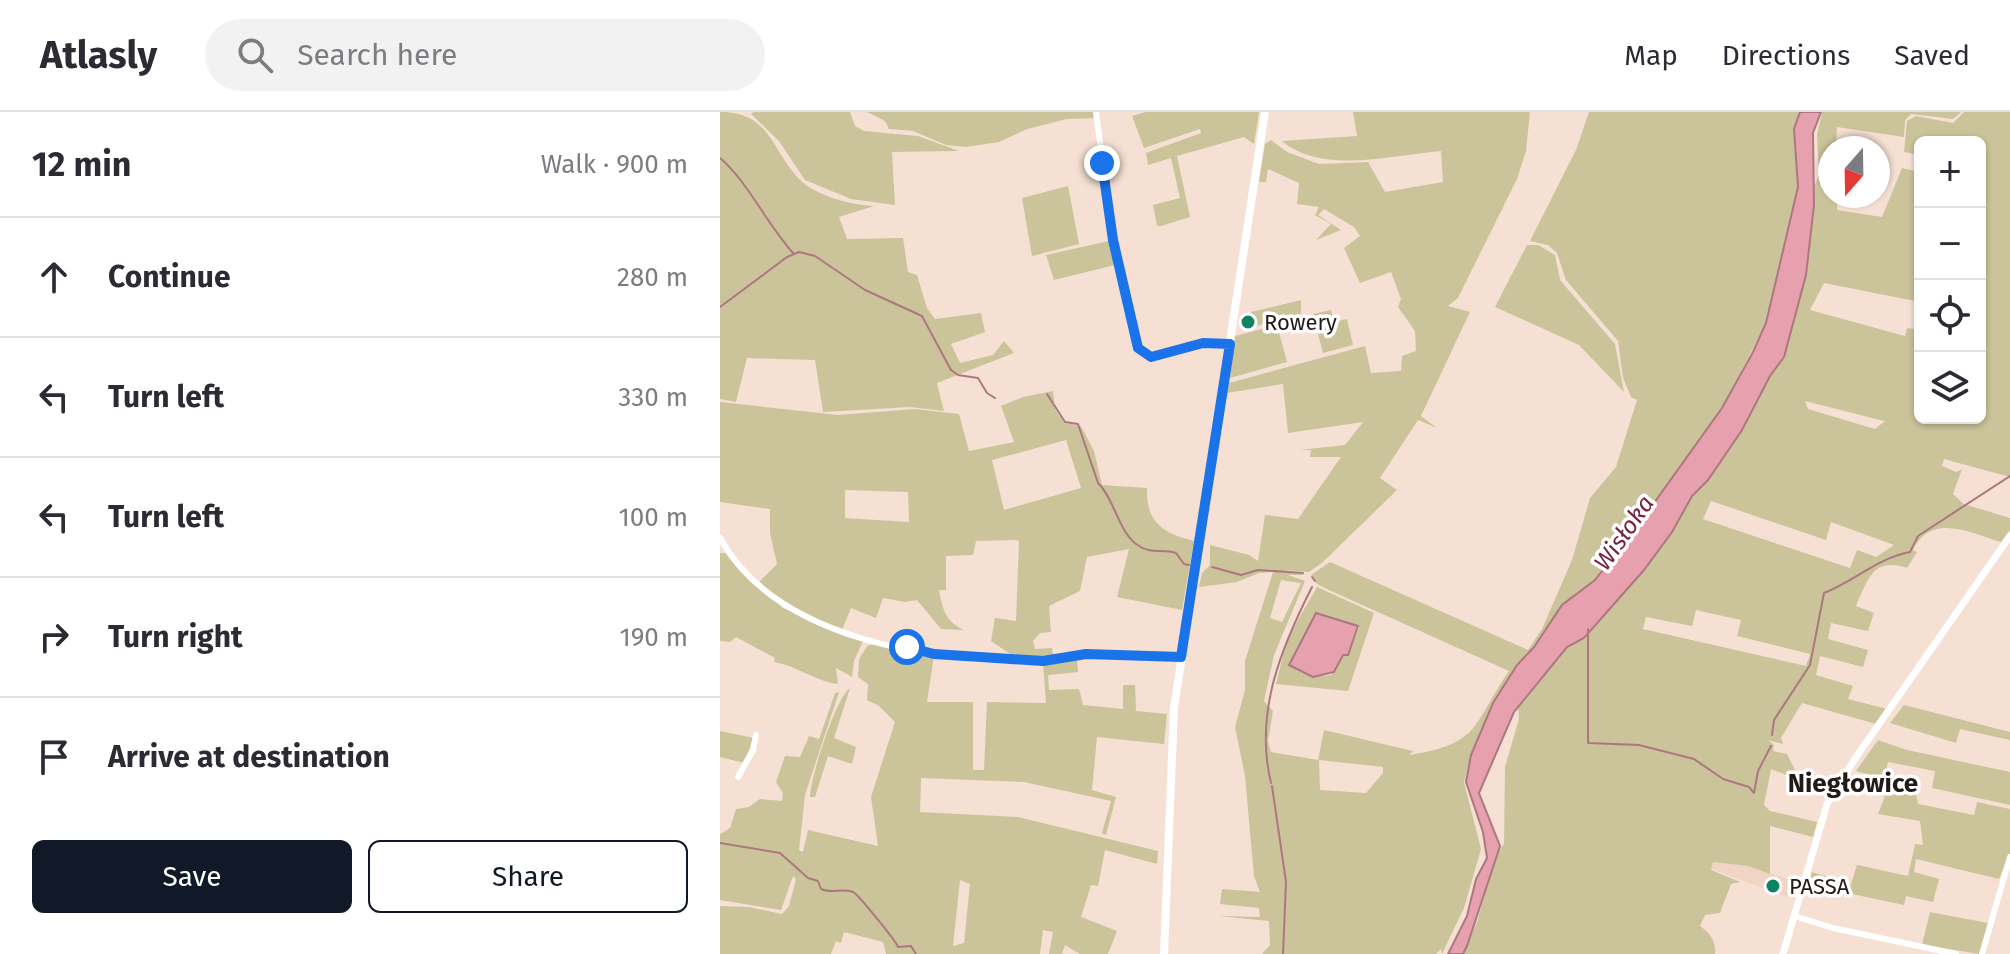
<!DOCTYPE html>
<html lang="en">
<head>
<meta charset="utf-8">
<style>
	body { margin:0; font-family:"Fira Sans",sans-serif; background:#f2f2f3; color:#2b2b33 }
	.controls { position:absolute; right:24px; top:24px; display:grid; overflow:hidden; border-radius:12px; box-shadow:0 2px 6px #0004 }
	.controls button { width:72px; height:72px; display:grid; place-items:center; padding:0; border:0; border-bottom:2px solid #e1e1e2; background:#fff; color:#2b2b33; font:40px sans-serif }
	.compass { position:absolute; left:1098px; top:24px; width:72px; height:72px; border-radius:50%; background:#fff; box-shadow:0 2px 6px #0004; rotate:200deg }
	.stop { position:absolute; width:24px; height:24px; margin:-18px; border:6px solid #1a73e8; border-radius:50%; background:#fff }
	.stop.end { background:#1a73e8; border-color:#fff; box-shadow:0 2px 8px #0008 }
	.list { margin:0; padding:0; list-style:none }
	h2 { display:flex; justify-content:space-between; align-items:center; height:104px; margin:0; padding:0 32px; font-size:34px }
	h2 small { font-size:26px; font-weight:400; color:#7c7c81 }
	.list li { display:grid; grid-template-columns:52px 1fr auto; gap:24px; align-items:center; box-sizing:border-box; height:120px; padding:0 32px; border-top:2px solid #e1e1e2 }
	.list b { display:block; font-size:30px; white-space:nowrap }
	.list em { font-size:26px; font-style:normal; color:#7c7c81 }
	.actions { display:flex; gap:16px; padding:24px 32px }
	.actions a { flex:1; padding:18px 0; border:2px solid #111827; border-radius:12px; text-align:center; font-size:28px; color:#111827 }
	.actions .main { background:#111827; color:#fff }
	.icon { flex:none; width:44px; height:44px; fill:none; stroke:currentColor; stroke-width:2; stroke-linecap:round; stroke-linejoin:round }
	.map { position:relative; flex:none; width:1290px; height:842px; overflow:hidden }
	header { display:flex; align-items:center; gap:48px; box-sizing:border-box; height:112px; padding:0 40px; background:#fff; border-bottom:2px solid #e1e1e2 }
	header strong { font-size:38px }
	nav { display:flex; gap:44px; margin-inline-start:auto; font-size:28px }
	.search { width:560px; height:72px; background:#f2f2f3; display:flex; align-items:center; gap:20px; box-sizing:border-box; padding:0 28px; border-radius:44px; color:#7c7c81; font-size:30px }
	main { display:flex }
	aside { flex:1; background:#fff }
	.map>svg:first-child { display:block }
	.built { fill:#f1d5c4 }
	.green { fill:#cbc39a; fill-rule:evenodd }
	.water { fill:#e7a0ae; stroke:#ac7880; stroke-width:2 }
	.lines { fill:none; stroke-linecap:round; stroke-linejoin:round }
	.stream { stroke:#ac7880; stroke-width:2 }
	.minor { stroke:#fff; stroke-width:6 }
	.tertiary { stroke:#fff; stroke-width:7 }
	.secondary { stroke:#fff; stroke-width:8 }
	.route { stroke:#1a73e8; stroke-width:10 }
	.poi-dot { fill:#0d8363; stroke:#fff; stroke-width:3 }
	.labels { text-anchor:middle; stroke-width:7; stroke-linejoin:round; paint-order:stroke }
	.poi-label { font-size:22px; fill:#211a16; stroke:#fff; text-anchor:start }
	.water-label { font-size:24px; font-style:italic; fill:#76243d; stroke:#fff }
	.quarter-label { font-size:26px; font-weight:bold; fill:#211a16; stroke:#fff }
</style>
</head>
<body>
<header>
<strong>Atlasly</strong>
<div class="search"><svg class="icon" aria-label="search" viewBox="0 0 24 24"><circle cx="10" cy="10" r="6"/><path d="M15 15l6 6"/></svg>Search here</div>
<nav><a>Map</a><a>Directions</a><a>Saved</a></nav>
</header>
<main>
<aside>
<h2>12 min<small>Walk · 900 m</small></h2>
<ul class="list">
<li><svg class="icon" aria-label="ahead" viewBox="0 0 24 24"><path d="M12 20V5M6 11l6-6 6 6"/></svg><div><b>Continue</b></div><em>280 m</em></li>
<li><svg class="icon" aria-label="left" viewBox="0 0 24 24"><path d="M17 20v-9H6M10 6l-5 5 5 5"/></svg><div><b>Turn left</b></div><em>330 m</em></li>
<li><svg class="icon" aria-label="left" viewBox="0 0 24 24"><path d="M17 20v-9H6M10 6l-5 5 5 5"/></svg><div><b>Turn left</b></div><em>100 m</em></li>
<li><svg class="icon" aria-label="right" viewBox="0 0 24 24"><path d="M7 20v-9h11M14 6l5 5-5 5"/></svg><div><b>Turn right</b></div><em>190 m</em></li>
<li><svg class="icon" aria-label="arrive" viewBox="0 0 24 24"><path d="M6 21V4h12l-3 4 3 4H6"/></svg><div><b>Arrive at destination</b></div></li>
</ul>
<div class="actions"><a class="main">Save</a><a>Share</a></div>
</aside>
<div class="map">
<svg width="1290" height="842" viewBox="0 0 1290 842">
	<rect width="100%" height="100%" fill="#f6e0d4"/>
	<polygon class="built" points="993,750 1028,754 1083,772 1078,789 991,757"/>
	<g class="green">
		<path d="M0 0C50 0 50 36 79 67 96 84 131 93 154 94L119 105 127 127 183 126 188 160 197 163 207 196 215 207 261 201 265 220 231 232 240 251 273 243 284 229 294 241 217 271 224 299 190 295 103 300 95 248 27 246 16 290 0 287Z"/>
		<polygon points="34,0 130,0 135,14 144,19 198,24 239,39 172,40 175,93 131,87 85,68 59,29 31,2"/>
		<polygon points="147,0 374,0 376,6 347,7 307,17 279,30 246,35 226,33 193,19 169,17 165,9"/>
		<polygon points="426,0 539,0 534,32 524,25 457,44 470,105 441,114 437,114 433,93 460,86 451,46 428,53 426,41 481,21 480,17 424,36 412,4"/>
		<path d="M633 0H810L806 39 797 67 738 186 728 194 750 200 701 304 717 316 698 308 660 366 677 378 602 451 589 460 564 458 586 463H568L585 469 554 543 544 589 553 599 548 629 551 640 598 648 604 618 693 639 689 643C761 632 752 613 789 559L609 478 597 472 591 463 610 450 808 538 822 517 852 448 870 386 896 355 917 288 911 285 903 266 898 229 846 168 837 141 828 133 810 129 856 38 869 0H1080L1074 17 1078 75 1046 211 1002 296 924 405 875 468 842 493 773 591 751 643 744 670 761 737 744 796 722 842 721 837 716 842H542L550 833 549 809 498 804 540 805 539 796 500 792 502 777 540 780 534 764 525 664 515 615 525 578V549L553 460 539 461 517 470 479 475 482 461 490 453V433L529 443 538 449 545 403 578 407 621 345H590L591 338H579L625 333 643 310 568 321 563 272 507 281 509 271 645 234 651 261 681 259 682 244 696 239 695 219 678 195 681 187 671 160 640 171 624 136 640 124 634 115 604 97 598 103 621 118 596 128 611 112 595 103 599 95 577 92 579 71 548 57 546 70H539L545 32 551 28 567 40 599 52 648 50 665 80 723 70 721 39C673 43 602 63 562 29L637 24ZM561 468 581 471 562 510 550 506ZM599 648 663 655V661L646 681 600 678Z"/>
		<path d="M1102 0H1241L1233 7 1191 2 1185 8 1184 25 1117 15 1116 36H1110V84H1117V98L1162 105 1182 56 1200 60V86L1197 88 1200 95V306H1260V30H1200V43L1184 40 1187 9 1196 4 1233 11 1244 0H1290V365L1224 347 1222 354 1236 360 1242 357 1233 382 1244 392 1290 406V418L1281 430C1250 421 1212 400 1193 438L1197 440 1187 456C1153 445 1148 467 1136 494L1154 501 1148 519 1111 511 1108 527 1148 538 1143 555 1100 544 1096 563 1133 574 1128 587 1167 597 1156 612 1082 591 1061 626 1063 632 1048 628 1054 633 1053 639 1067 642 1080 668 1051 657 1044 693 1050 699 1097 710 1093 725 1050 714V762L1028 754 993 750 991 758 1020 770 1011 772 1000 801 985 803 980 814C989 820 997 830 995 842H743L757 810 777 741 784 732 785 655 799 607 798 596 847 535 864 526 924 458 952 420 972 384 988 368 1022 318 1050 264 1064 245 1086 163 1093 77 1099 63 1097 23ZM1104 171 1195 189 1199 193 1194 217 1187 216 1185 224 1090 198ZM1085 289 1164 309H1165L1155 317 1088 297ZM991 389 1106 428 1111 410 1174 433 1156 445 1137 438 1130 456 983 407ZM976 498 1021 508 1017 524 1090 542 1086 554 923 517 926 505 972 514Z"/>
		<polygon points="348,74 359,132 312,144 302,86"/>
		<polygon points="393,128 399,152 334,168 326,143"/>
		<polygon points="807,133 818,133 835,143 840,168 895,232 904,280 859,233 775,195"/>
		<polygon points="581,188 581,202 532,215 531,200"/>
		<polygon points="611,198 614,210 627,207 633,233 603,241 593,202"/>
		<polygon points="557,213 567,250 510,266 515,224"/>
		<path d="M333 279 335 297 344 311 361 314 374 339 382 373 427 376C426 411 443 421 474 429L462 498 397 485 409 437 367 445 360 479 329 494 331 520 320 521 313 529 315 537 332 536 333 544H293L271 529 275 506 296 509 299 429 296 428 256 429 253 443 226 444V478H219C223 498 225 509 244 518L221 517 197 488 185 490 163 486 156 506 131 496 122 518 66 493 39 470 57 452 50 421V397L0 390V290L118 303 195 297 239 302 249 339 294 330 281 294 303 285ZM346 328 361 376 284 398 272 348ZM125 378 188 380 189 410 125 406Z"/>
		<path d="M0 441H5L63 496 143 529 134 549 132 565 116 556 118 572C97 570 77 554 54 550L55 546 16 525 10 530 0 529Z"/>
		<path d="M597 475 654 501 628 579 556 572 567 527ZM596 501 639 516 628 542 623 543 611 563 592 565 569 553Z"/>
		<path d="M154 532 214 544 207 590H253V658H264L267 590 326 591 323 551 357 546 358 560 328 563 329 578 359 577 363 593 403 597V573H415L416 599 447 602 444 632 377 625 372 678 396 685 386 723 382 721 391 689 304 670 201 666 200 700 298 705 438 739 437 752 385 738 378 774 371 773 361 805 397 819 388 842H360L345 833 342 842H329L333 820 323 818 320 842H166L163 830 124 820 121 831 116 829 111 842H0V794L29 795 62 802 69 794 76 767 73 764 61 798 0 788V722L10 716 16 697 29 695 40 687 62 689 63 681 56 670 65 644 80 645 89 624 99 627 115 581 119 580 85 683 79 738 83 740 88 718 158 734 151 685 175 610 159 594 147 588 148 572 138 565 139 547 147 534ZM240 768 250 772 244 831 233 834Z"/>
		<path d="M130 576 114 626 136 635 132 652 108 644 95 685H90C90 667 116 585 130 576Z"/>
		<polygon points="1184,593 1290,620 1290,628 1240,617 1236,631 1170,611"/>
		<polygon points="0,619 34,626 24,651 0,645"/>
		<polygon points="1158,628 1187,638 1290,660 1290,693 1212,676 1215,659 1168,650 1164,667 1136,659"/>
		<polygon points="1133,663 1195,677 1198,692 1254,703 1257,690 1290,697 1290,741 1279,767 1196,747 1194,760 1219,767 1213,790 1186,784 1184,793 1089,773 1092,760 1131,772 1137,753 1188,764 1195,732 1203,733 1200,709 1158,702 1165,684 1125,674"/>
		<polygon points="1210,800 1268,811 1260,842 1202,833"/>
	</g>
	<g class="water">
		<polygon points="1080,0 1101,0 1093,21 1094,93 1086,163 1064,245 1050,264 1022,318 988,368 972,384 952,420 924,458 864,526 847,535 794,600 759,681 780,734 747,834 743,842 728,842 747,804 756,767 767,746 763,720 746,670 751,643 773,591 797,553 814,535 842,493 875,468 924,405 1002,296 1033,240 1046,211 1078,75 1074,17"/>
		<polygon points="596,501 638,514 628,543 623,543 614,560 593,565 569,553"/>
	</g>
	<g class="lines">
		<g class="stream">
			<path d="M0 46C29 71 47 113 74 142"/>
			<polyline points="0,195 67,145 79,140 95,144 145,178 202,204 231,258 238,263 258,266 267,281 275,286"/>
			<path d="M327 282 345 310 358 312 378 371C395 387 398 421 419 434 430 442 444 437 456 441L464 452 469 453"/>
			<polyline points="492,455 521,463 538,458 583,461"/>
			<polyline points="592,465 595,469"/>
			<polyline points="868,517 868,631 919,633 974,647 1003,667 1029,675 1034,681 1038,659 1051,634"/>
			<path d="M1052 623 1054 608 1090 553 1104 481C1135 469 1157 446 1190 440L1198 424 1290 364"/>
			<path d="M551 671C534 601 561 536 592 475"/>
			<polyline points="552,674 566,770 563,842"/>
			<path d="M0 731 60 741 88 766 98 769 101 777C112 782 121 776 133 780 137 781 176 829 178 835L191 834 196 842"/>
		</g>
		<g class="minor">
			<polyline points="376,0 393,128 418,236 431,245 483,231 510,232"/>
			<path d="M0 426C56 528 216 551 321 549 335 549 350 544 364 543 395 540 429 544 461 545"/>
			<polyline points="18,665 33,638 36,623"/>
			<polyline points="1074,804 1113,816 1236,842"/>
			<polyline points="1262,842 1290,745"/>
		</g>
		<polyline class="tertiary" points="1063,842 1107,692 1134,648 1290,424"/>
		<polyline class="secondary" points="444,842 454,596 545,0"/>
	</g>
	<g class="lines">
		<polyline class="route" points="187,535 214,542 323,549 366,542 461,545 510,232 483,231 431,245 418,236 393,128 382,51"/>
	</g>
	<g class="poi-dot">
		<circle cx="528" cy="210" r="8"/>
		<circle cx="1053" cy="774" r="8"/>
	</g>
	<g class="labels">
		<g class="poi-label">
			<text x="544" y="218">Rowery</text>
			<text x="1069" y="782">PASSA</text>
		</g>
		<g class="water-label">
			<text transform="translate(904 421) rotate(-55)" y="8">Wisłoka</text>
		</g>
		<g class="quarter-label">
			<text x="1133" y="680">Niegłowice</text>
		</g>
	</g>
</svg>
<div class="controls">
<button>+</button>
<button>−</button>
<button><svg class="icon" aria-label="locate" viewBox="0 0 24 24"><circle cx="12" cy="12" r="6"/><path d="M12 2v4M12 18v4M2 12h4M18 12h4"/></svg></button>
<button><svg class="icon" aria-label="layers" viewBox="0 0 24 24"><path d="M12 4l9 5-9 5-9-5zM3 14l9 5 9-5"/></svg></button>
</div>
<svg class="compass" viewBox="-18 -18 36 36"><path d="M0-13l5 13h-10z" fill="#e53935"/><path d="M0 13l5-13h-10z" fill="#7c7c81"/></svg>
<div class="stop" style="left:187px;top:535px"></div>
<div class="stop end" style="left:382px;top:51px"></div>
</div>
</main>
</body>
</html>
